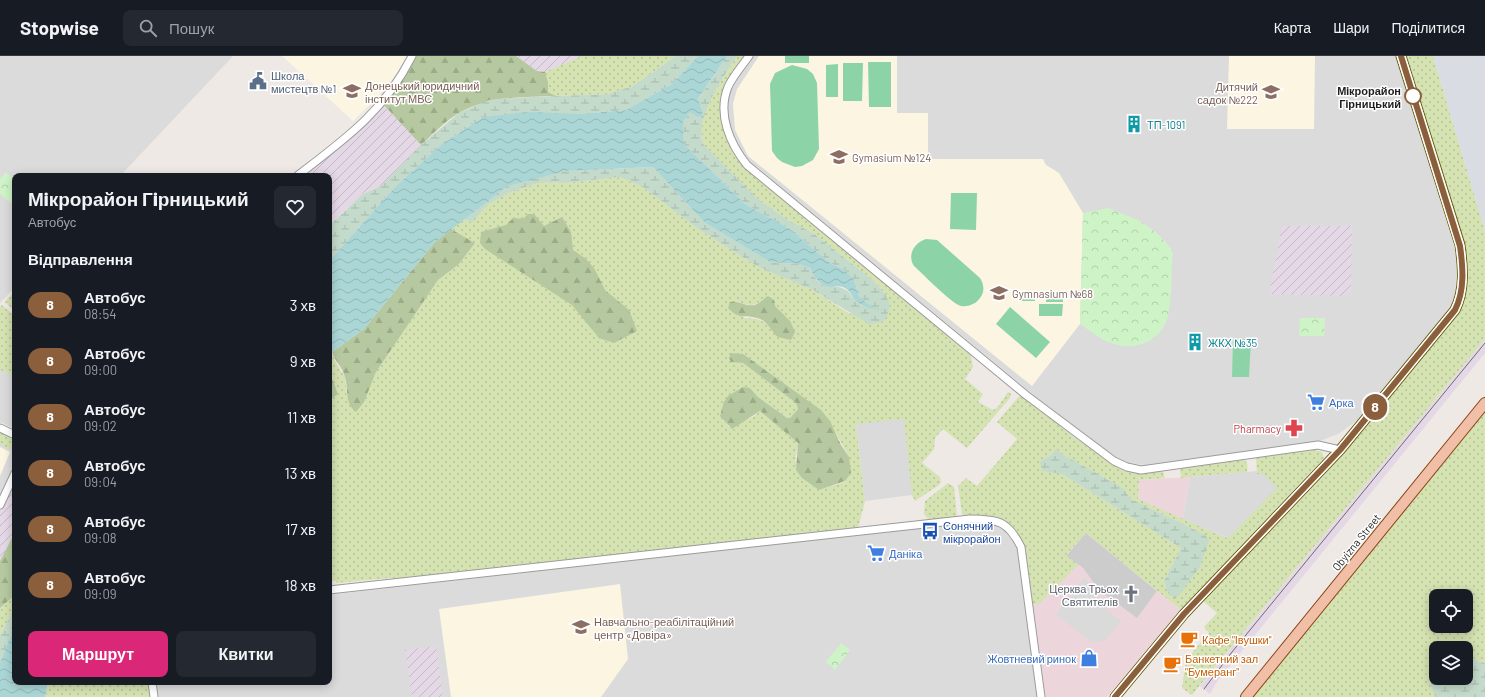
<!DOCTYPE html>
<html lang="uk">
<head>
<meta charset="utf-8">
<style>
	body { margin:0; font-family:Barlow,sans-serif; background:#242831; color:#f1f3f6; height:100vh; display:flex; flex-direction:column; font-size:15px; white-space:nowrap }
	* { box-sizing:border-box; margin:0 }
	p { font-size:13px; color:#9ea1a6 }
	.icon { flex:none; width:22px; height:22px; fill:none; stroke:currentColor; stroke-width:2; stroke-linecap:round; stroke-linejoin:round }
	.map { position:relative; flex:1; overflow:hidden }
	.panel { position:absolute; left:12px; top:117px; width:320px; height:512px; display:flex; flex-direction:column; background:#171b24; border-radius:8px; box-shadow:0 2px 10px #0003 }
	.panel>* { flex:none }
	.badge { padding:0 8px; border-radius:13px; font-size:14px; line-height:26px }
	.buttons { position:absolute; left:1429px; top:533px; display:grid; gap:8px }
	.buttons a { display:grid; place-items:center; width:44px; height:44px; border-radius:8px; background:#171b24; box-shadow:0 2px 10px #0003; font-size:20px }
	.map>.badge { position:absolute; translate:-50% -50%; box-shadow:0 0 0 2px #fff }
	h2 { padding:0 16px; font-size:15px; line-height:36px }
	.round { display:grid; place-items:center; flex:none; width:42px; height:42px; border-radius:8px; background:#242831 }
	.headline { display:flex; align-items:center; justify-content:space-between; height:68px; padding:0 16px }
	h1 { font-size:19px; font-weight:800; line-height:30px }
	.button { display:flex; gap:8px; margin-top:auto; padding:8px 16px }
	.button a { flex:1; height:46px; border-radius:8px; background:#db2777; color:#fff; font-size:16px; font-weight:800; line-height:46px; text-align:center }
	.button a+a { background:#242831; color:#f1f3f6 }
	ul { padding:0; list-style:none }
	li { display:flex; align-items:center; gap:12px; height:56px; padding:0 16px }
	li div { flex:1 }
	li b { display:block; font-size:15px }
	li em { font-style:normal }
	li .badge { min-width:44px; font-weight:700; text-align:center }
	header { display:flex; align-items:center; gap:24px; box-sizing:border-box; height:56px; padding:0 20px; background:#171b24; border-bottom:1px solid #363941 }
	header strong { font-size:19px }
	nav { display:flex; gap:22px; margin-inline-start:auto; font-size:14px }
	.search { width:280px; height:36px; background:#242831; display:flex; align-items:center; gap:10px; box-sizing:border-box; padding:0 14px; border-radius:8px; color:#9ea1a6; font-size:15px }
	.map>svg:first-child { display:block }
	.residential { fill:#dcdbdb }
	.commercial { fill:#edd6db }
	.industrial { fill:url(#industrial-furrows) }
	.education { fill:#fbf5e1 }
	.religious { fill:#ccc }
	.railway { fill:#e5d8e6 }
	.grass { fill:url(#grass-dots); fill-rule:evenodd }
	.forest { fill:url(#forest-firs) }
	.wetland { fill:url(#wetland-marsh) }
	.park { fill:url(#park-crowns) }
	.pitch { fill:#8cd4a7 }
	.parking { fill:#dadada }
	.plaza { fill:#dadce3 }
	.water { fill:url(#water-waves) }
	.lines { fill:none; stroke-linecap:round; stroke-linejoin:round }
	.street-casing { stroke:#9b9b9b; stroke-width:9 }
	.secondary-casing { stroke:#695d11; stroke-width:11 }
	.primary-casing { stroke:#874311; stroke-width:12 }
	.street { stroke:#fff; stroke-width:7 }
	.secondary { stroke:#f2e8bf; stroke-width:9 }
	.primary { stroke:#f1bfa7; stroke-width:10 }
	.tram { stroke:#6c6c6c; stroke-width:1 }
	.line-casing { stroke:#fff; stroke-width:9 }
	.line { stroke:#8b5e3c; stroke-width:6 }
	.stop-dot { fill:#fff; stroke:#8b5e3c; stroke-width:2 }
	.labels { text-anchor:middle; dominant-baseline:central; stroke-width:3; stroke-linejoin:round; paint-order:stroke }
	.service-label { font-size:11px; fill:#4e5e75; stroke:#fff; text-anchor:start }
	.education-label { font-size:11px; fill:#785e54; stroke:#fff; text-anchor:start }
	.stop-label { font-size:11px; font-weight:bold; fill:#1e1e1e; stroke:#fff; text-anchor:end }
	.culture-label { font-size:11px; fill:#0d838f; stroke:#fff; text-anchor:start }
	.shop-label { font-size:11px; fill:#366cbe; stroke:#fff; text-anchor:start }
	.health-label { font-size:11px; fill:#be3a42; stroke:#fff; text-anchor:end }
	.transit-label { font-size:11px; fill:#164399; stroke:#fff; text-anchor:start }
	.street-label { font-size:11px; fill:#1e1e1e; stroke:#fff }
	.worship-label { font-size:11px; fill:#5b616d; stroke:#fff; text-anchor:end }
	.food-label { font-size:11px; fill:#c56008; stroke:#fff; text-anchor:start }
</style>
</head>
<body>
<header>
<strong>Stopwise</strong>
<div class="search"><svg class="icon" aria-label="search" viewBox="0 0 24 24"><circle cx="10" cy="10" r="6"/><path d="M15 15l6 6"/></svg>Пошук</div>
<nav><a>Карта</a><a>Шари</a><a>Поділитися</a></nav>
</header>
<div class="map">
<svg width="1485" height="641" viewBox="0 0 1485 641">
	<defs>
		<pattern id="industrial-furrows" width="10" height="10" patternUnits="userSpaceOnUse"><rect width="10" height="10" fill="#e5d8e6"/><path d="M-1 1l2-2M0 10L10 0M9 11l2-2" fill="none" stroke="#c4b9c5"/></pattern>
		<pattern id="grass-dots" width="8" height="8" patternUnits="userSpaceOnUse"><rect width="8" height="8" fill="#d5e2b1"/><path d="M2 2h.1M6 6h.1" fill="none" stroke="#b6c198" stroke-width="1.8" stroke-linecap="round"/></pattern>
		<pattern id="forest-firs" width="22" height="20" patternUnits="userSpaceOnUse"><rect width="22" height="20" fill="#b5c89f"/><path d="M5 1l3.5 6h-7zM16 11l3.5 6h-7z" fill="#9bab88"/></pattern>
		<pattern id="wetland-marsh" width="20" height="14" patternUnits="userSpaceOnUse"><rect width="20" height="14" fill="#c4daca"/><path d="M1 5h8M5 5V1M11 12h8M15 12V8" fill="none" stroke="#a8bbad"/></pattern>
		<pattern id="park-crowns" width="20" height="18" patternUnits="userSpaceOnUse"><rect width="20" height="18" fill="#cef3c7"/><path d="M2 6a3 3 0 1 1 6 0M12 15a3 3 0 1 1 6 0" fill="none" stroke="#b0d0aa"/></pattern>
		<pattern id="water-waves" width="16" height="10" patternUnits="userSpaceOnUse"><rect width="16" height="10" fill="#abd6d6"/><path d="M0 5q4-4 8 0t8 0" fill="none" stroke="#93b7b7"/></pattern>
	</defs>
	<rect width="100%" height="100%" fill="#eee9e5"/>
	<g class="residential">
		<path d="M0,0H233L120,120H15V231L0,247Z"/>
		<path d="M753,0H1396L1454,190L1457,205L1455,243L1451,251L1412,300L1358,364L1338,378L1320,385L1145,409L1128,407L1115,402L1075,373L746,102L731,75L727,48L731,33Z"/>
		<path d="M0,377L15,383V408L0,441Z"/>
		<path d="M969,466H988L1001,471L1011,479L1018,492L1037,641H157L155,626H329V539Z"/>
	</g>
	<g class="commercial">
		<path d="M1190,421L1183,463L1138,443L1139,424Z"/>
		<path d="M1078,509L1083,512L1099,534L1137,562L1157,535L1181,554L1107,641H1043L1031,548H1039Z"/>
	</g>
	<g class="industrial">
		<path d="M516,0H582L545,16L537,15Z"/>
		<path d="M382,47L421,89L381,130L362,138L329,170V120H297Z"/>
		<path d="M1282,170H1352L1351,237L1343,240L1269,238Z"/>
		<path d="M15,417V476L0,505V449Z"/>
		<path d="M436,590L443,641H412L405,594Z"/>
	</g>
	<g class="education">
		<path d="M282,0H407L389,29L353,65Z"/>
		<path d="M759,0H897V57H928V103H1043L1046,109L1059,117L1083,157L1080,268L1032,330L748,100L735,74L733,48L737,33Z"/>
		<path d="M1229,0H1315L1314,73H1227Z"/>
		<path d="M0,391L10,396L0,420Z"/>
		<path d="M620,528L628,603L601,641H451L439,553Z"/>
	</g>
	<path class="religious" d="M1086,477L1157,535L1137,562L1099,534L1083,512L1066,500Z"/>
	<path class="railway" d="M1485,283V297L1216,627L1210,638L1200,630Z"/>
	<g class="grass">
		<path d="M582,0H676L633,30L608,38L556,40L548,36V26L545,16Z"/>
		<path d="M737,0H745L729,23L722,59L725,78L735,100L745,111L971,299L973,311L965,323L983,338L978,346L993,354L997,352L1008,336L1011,338L1010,342L967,392L943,373L935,382L934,393L922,407L940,421L941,426L939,429L915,445L912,439L856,368L865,445L858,472L408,523L389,522L336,527V525H329V344L338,337L329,314V298L332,296L335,305L345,321L347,341L370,331L376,316L391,292L438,224L459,208L475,187L451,173L464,163L469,166L474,165L487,149L507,138L525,131L543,126L565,127L620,121L643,131L697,172L760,212L813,234L850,258L886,239L874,225L813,177L786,163L757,142L704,89C692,66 724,20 737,0ZM763,243L775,250L781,257L773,276C766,264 757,262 744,262L736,245C747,249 754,252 763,243ZM743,298L836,377L849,401L845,426L819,434L795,405L798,387L760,355L753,361L729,371L724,364L750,332L758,341L787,362H790L798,353L796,347L743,307H738Z"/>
		<path d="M1406,0H1433L1485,175V283L1192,639L1182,632L1186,604L1209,577L1204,571L1217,557L1203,545L1334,408L1458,257C1469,236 1469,212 1464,189Z"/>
		<path d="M15,235V255L5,246Z"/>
		<path d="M2,249L15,260V321L0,314V251Z"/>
		<path d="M1021,338L1071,379L1112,408L1163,416L1165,422L1139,424L1138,443L1227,482L1257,418L1256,401L1312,393L1322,396L1324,402L1181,554L1086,477L1066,499L1078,509L1039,548H1031C1026,498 1030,454 964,460L962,457L958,430L966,422L977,430L1017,383L997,366ZM1056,393L1064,399L1123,432L1131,443L1204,478L1176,542L1168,537L1164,525L1181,492L1062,418L1043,414L1039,406L1051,399Z"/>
		<path d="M1485,347V607L1477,605L1466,597V592H1460L1457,589L1451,592H1436V614L1429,624L1435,641H1246ZM1436,540H1466V570H1436Z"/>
		<path d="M0,377L15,383V395L0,388Z"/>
		<path d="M1242,403C1248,404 1248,411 1247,416L1190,421L1181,422L1180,414L1184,411Z"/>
		<path d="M948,427L954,431L957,461L929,464L924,458L925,445Z"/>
		<path d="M15,539V551L0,580V552Z"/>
		<path d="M48,626H149L150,641H45Z"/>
	</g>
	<g class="forest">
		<path d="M412,0H516L537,15L545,16L548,26V36L556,40C522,41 489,40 459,57C445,65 433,78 421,89L382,47Z"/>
		<path d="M528,158H534L544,170L562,161L571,176L573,194L586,203L594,212L605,234L629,254L637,275L614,287L599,282L572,249L485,193L480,187L481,176L506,169L513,162L523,163Z"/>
		<path d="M451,173L475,187L459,208L438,224L376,316L364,346L356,356C344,346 349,335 345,321C343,312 335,305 332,296L364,273L434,187Z"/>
		<path d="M768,240L774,244L775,250L790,265L795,276L791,284L778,281C771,275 768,266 760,263C745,257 742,266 728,252L730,246C739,244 746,251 755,249C760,247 763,243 768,240Z"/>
		<path d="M731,297L743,298L821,354L830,365L841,389L849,401L851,417L845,425L819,434L802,422L796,414L798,387L760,355L732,373L720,360L724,346L728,340L743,331L750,332L758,341L787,362H790L798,353L796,347L747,310L743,307L731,306L729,302Z"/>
		<path d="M329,314L338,338L329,344Z"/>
		<path d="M15,476V539L0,552V505Z"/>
	</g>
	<g class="wetland">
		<path d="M676,0H698L672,28L626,54L578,58L483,61L441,89L395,131L329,205V170L363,138L381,130L421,89L459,57L489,44L506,42L608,38L633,30Z"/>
		<path d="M727,0H737C724,20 692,66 704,89L757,142L786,163L813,177L874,225L886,239L890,250L887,260L882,266L869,268L813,234L760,212L697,172L643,131L620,121L565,127L543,126L525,131L507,138L487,149L474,165L469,166L464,163L507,129L566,115L653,111L704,166L770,206L799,208L810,212C823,240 827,224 846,234C850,236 850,238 852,241C859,250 869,253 880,254L872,251L859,240L854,224L845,214L830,207L790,173L745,148L684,88L683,66Z"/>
		<path d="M1056,393L1064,399L1123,432L1131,443L1204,478L1209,484L1200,511L1176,543L1168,537L1164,525L1181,492L1062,418L1043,415L1039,406L1051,399Z"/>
		<path d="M15,551V568L0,607V580Z"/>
		<path d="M1466,597L1477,605L1485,607V641H1435L1429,624L1436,614V622H1466Z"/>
	</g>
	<g class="park">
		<path d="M6,116L15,124V143L11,147L0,138V123Z"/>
		<path d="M1109,152C1141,166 1150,166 1173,195C1171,216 1172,241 1168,260C1162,283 1140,294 1118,289C1104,287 1091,275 1080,268L1083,157Z"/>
		<path d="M1300,262H1325L1324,280H1299Z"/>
		<path d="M841,587L850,594L835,614L826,606Z"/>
	</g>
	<g class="pitch">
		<rect x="785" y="0" width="24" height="7"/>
		<path d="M868,6H891V51H869Z"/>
		<path d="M843,7H863L862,45H843Z"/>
		<path d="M838,8V41H826V9Z"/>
		<path d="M792,9L807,13L813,18L817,27L819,93L813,104L802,110L795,111L782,106L777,102L772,95L770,28L775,17Z"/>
		<path d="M951,137H977L976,174L950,173Z"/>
		<path d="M926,183L937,184L980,222C984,228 985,236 980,242C976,248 968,251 961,250C952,248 923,218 914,210C907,199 914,187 926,183Z"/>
		<rect x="1046" y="237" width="17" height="9"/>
		<rect x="1019" y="238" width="16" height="7"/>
		<path d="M1039,248H1063L1062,260H1039Z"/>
		<path d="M1010,251L1050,286L1036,302L996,268Z"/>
		<path d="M1233,283H1251L1249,321H1232Z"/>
	</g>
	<g class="parking">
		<path d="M0,314L15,321V373L0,366Z"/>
		<path d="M904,363L912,439L865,445L856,368Z"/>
		<path d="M1257,415V418L1263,417L1277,432L1228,482L1183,463L1190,421Z"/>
		<path d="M1085,521L1107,554L1121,565L1105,585L1092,586L1056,559Z"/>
	</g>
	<path class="plaza" d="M1433,0H1485V175Z"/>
	<g class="water">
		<path d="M698,0H727L698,43L703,59L698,61L690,56L683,66L684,88L745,148L790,173L830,207L845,214L854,224L859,240L872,251L882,254C871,253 862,251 854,243C852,241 851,237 849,235C835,222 825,244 810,212L799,208L770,206L704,166L653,111L566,115L507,130L434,187L364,273L332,296L329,294V205L395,131L441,89L483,61L528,56L578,58L626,54L672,28Z"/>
		<path d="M15,568V626H48L45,641H0V607Z"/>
	</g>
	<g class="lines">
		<g class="street-casing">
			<g id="street">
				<path d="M749,0C742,10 733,20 728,31C717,58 730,88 747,109L1026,339L1114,405L1127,411L1141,414L1318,389L1340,394"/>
				<path d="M297,120C345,83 384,56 412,0"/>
				<path d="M0,372L15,379"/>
				<path d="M0,449L15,417"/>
				<path d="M329,534L970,463C998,463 1008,465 1021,491L1041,641"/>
				<path d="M152,626L154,641"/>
			</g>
		</g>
		<g class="secondary-casing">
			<path id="secondary" d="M1115,641L1184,558L1340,394L1455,254C1465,234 1463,211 1460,189L1401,0"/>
		</g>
		<g class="primary-casing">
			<path id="primary" d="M1246,641L1485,347"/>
		</g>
		<use href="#street" class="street"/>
		<use href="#secondary" class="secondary"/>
		<use href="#primary" class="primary"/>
		<path class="tram" d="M1204,633L1232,596L1485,287"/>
	</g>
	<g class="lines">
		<g class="line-casing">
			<path id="line" d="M1115,641L1184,558L1340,394L1455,254C1465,234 1463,211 1460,190L1401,0"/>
		</g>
		<use href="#line" class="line"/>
	</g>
	<defs>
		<g id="civic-bare" transform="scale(1.38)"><path d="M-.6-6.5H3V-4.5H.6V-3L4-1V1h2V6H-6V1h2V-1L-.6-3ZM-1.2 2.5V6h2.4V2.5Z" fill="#5c6f8a" stroke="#fff" stroke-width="2.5" paint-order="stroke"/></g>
		<g id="university-bare" transform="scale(1.38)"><path d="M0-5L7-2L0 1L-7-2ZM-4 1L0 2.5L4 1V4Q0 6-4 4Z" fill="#8d6e63" stroke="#fff" stroke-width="2.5" paint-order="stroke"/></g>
		<g id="school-bare" transform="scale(1.38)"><path d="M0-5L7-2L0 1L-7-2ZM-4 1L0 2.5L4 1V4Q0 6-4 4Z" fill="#8d6e63" stroke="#fff" stroke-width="2.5" paint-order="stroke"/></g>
		<g id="building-bare" transform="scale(1.38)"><path d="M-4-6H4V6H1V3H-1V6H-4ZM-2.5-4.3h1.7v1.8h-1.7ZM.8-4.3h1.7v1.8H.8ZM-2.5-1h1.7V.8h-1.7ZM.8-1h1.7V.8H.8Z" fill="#0f9aa8" stroke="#fff" stroke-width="2.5" paint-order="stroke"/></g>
		<g id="supermarket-bare" transform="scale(1.38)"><path d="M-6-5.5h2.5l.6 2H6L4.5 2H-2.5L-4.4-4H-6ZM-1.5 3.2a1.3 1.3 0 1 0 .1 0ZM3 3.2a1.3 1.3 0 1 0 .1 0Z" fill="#3f7fe0" stroke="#fff" stroke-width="2.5" paint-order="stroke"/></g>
		<g id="pharmacy-bare" transform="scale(1.38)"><path d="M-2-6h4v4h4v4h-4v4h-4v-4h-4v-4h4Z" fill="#e0444e" stroke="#fff" stroke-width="2.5" paint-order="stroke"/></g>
		<g id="bus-bare" transform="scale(1.38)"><path d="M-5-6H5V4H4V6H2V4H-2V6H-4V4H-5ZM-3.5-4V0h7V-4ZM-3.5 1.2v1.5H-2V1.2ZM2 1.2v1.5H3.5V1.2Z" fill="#1a4fb4" stroke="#fff" stroke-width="2.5" paint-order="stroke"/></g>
		<g id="church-bare" transform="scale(1.38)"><path d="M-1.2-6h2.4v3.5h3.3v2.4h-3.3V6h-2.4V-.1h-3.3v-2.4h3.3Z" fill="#6b7280" stroke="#fff" stroke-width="2.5" paint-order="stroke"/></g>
		<g id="cafe-bare" transform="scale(1.38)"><path d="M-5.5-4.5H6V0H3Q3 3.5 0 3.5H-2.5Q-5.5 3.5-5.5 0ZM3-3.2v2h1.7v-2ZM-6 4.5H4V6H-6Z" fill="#e8710a" stroke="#fff" stroke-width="2.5" paint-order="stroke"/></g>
		<g id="shop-bare" transform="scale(1.38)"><path d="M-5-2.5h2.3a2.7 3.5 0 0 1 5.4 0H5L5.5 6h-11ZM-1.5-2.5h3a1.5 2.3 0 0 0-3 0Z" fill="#3f7fe0" stroke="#fff" stroke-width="2.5" paint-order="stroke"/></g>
	</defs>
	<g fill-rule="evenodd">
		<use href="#civic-bare" x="258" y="25"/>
		<use href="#university-bare" x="352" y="35"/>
		<use href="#school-bare" x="1271" y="36"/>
		<use href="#building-bare" x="1134" y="68"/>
		<use href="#school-bare" x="839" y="101"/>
		<use href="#school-bare" x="999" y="237"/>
		<use href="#building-bare" x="1195" y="286"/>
		<use href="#supermarket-bare" x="1316" y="346"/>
		<use href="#pharmacy-bare" x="1294" y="372"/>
		<use href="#bus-bare" x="930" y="475"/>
		<use href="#supermarket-bare" x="876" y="497"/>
		<use href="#church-bare" x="1131" y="538"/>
		<use href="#school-bare" x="581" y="571"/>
		<use href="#cafe-bare" x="1189" y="583"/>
		<use href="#shop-bare" x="1089" y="602"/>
		<use href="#cafe-bare" x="1172" y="608"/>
	</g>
	<circle class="stop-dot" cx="1413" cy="40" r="8"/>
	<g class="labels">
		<g class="service-label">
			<text x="271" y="19">Школа<tspan x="271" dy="13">мистецтв №1</tspan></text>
		</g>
		<g class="education-label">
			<text x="365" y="29">Донецький юридичний<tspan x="365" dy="13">інститут МВС</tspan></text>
			<text x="1258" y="30" text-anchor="end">Дитячий<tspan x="1258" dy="13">садок №222</tspan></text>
			<text x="852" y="101">Gymasium №124</text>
			<text x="1012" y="237">Gymnasium №68</text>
			<text x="594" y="565">Навчально-реабілітаційний<tspan x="594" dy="13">центр «Довіра»</tspan></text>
		</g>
		<g class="stop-label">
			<text x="1401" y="34">Мiкрорайон<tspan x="1401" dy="13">Гiрницький</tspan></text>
		</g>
		<g class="culture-label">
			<text x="1147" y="68">ТП-1091</text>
			<text x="1208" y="286">ЖКХ №35</text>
		</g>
		<g class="shop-label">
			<text x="1329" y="346">Арка</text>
			<text x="889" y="497">Даніка</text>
			<text x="1076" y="602" text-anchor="end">Жовтневий ринок</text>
		</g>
		<g class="health-label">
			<text x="1281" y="372">Pharmacy</text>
		</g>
		<g class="transit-label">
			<text x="943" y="469">Сонячний<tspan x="943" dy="13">мікрорайон</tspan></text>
		</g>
		<g class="street-label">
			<text transform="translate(1356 486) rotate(-51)">Obyizna Street</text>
		</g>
		<g class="worship-label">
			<text x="1118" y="532">Церква Трьох<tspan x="1118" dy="13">Святителів</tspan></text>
		</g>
		<g class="food-label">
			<text x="1202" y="583">Кафе "Івушки"</text>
			<text x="1185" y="602">Банкетний зал<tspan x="1185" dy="13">"Бумеранг"</tspan></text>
		</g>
	</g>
</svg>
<div class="buttons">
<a><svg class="icon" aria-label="locate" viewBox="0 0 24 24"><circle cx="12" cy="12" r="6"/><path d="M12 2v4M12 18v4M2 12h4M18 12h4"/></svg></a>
<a><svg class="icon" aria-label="layers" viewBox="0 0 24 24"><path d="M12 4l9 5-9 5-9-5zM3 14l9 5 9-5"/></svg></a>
</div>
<b class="badge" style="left:1375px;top:351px;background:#8b5e3c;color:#fff">8</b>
<section class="panel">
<div class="headline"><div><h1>Мiкрорайон Гiрницький</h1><p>Автобус</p></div><a class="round"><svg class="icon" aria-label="heart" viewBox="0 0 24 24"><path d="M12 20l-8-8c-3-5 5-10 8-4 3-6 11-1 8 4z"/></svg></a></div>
<h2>Відправлення</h2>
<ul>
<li><span class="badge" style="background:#8b5e3c;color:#fff">8</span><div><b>Автобус</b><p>08:54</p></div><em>3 хв</em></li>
<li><span class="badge" style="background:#8b5e3c;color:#fff">8</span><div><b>Автобус</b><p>09:00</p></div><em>9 хв</em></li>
<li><span class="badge" style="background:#8b5e3c;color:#fff">8</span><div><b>Автобус</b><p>09:02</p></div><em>11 хв</em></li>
<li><span class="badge" style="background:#8b5e3c;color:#fff">8</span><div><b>Автобус</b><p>09:04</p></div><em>13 хв</em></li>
<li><span class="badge" style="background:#8b5e3c;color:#fff">8</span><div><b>Автобус</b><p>09:08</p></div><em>17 хв</em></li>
<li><span class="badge" style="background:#8b5e3c;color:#fff">8</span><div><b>Автобус</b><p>09:09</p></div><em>18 хв</em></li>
</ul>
<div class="button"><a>Маршрут</a><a>Квитки</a></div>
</section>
</div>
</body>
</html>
